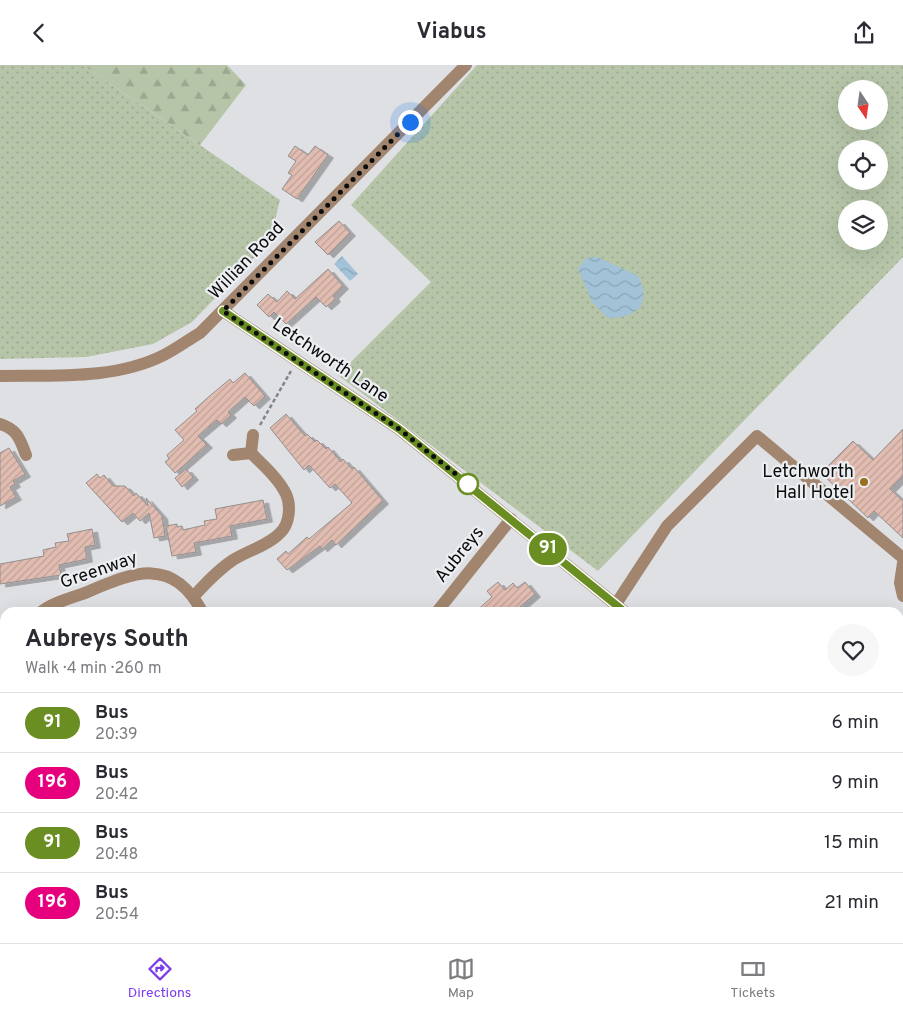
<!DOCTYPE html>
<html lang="en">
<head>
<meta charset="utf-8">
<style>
	body { margin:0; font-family:Overpass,sans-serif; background:#f7f7f7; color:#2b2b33; height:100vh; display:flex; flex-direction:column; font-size:19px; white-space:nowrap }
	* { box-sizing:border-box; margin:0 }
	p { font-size:16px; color:#7c7c81 }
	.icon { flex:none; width:28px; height:28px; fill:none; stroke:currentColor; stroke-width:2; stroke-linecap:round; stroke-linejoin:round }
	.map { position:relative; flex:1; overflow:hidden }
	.sheet { position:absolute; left:0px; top:542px; width:904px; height:336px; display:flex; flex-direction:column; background:#fff; border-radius:15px 15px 0 0; box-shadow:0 5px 20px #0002 }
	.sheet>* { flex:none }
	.badge { padding:0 10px; border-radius:16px; font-size:18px; line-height:32px }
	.needle { width:32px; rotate:167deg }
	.buttons { position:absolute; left:838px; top:15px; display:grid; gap:10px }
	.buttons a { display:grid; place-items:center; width:50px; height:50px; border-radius:50%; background:#fff; box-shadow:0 5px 20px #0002; font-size:25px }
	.you { position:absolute; width:25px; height:25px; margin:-12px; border:4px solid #fff; border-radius:50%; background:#1a73e8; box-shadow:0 0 0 8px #1a73e833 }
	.map>.badge { position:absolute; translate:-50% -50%; box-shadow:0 0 0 2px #fff }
	.round { display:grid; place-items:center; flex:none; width:52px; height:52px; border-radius:26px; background:#f7f7f7 }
	.summary { display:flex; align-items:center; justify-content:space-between; height:85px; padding:0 25px }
	h1 { font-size:24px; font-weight:700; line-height:38px }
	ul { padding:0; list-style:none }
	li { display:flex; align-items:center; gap:15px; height:60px; padding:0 25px; border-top:1px solid #e1e1e2 }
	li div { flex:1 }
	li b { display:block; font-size:19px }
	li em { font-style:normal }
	li .badge { min-width:55px; font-weight:700; text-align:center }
	header { display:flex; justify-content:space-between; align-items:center; height:65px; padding:0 25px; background:#fff; font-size:22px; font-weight:700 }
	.dock { display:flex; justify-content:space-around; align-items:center; height:70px; border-top:1px solid #e1e1e2; background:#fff; font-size:14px; color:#7c7c81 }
	.dock a { display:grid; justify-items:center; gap:2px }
	.dock .on { color:#7c3aed }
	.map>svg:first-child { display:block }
	.green { fill:url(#green-dots); fill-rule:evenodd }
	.forest { fill:url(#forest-firs) }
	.cemetery { fill:url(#cemetery-stones) }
	.water { fill:url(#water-waves) }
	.building { fill:url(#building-hatch); stroke:#948f8e; filter:url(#shadow) }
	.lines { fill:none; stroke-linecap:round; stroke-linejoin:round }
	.path { stroke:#838487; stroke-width:2.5; stroke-dasharray:4 2.5; stroke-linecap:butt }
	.minor { stroke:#a1856e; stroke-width:12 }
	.line-casing { stroke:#fff; stroke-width:11 }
	.line { stroke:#6b8e23; stroke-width:8 }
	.walk { stroke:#0b0c0d; stroke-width:5; stroke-dasharray:0 9 }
	.poi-dot { fill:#996e1c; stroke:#eceef2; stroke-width:2 }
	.stop-dot { fill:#fff; stroke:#6b8e23; stroke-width:2.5 }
	.labels { text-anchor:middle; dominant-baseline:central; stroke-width:4.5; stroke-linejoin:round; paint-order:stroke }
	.street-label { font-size:18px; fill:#0b0c0d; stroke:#eceef2 }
	.poi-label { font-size:18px; fill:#0b0c0d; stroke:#eceef2; text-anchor:end }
</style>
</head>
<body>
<header><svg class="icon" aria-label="back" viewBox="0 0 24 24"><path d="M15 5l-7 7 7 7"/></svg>Viabus<svg class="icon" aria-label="share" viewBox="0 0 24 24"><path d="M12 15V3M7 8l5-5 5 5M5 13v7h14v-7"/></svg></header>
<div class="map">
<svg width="903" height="878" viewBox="0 0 903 878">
	<defs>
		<pattern id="green-dots" width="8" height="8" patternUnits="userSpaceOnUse" patternTransform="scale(1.25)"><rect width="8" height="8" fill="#b6c5a8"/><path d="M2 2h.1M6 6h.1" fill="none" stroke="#9ba88f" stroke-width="1.8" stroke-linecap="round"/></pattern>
		<pattern id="forest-firs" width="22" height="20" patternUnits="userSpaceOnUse" patternTransform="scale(1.25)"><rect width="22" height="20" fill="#b6c5a8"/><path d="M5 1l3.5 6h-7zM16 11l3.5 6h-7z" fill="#9ba88f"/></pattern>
		<pattern id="cemetery-stones" width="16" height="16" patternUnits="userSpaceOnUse" patternTransform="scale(1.25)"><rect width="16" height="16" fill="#b6c5a8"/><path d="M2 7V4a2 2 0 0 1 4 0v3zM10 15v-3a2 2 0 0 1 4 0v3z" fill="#9ba88f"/></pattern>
		<pattern id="water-waves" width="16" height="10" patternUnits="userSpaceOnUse" patternTransform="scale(1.25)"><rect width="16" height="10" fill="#a2c3d7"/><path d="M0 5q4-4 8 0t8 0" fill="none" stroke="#8aa6b7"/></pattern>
		<pattern id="building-hatch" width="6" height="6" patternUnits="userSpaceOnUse" patternTransform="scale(1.25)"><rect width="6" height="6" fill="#e1bcb1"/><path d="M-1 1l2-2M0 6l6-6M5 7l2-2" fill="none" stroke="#c0a097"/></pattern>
		<filter id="shadow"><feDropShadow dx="5.5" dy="3" stdDeviation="0" flood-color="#0004"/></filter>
	</defs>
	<rect width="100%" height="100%" fill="#dfe0e4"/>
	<g class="green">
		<path d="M0,0H83L280,135L270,176L192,257L153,279L86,292L0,294Z"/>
		<path d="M477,0H903V192L598,506L338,310L431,217L351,140ZM846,24H879V56H846ZM846,84H879V116H846ZM846,144H879V176H846Z"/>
		<path d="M411,874H454L453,878H411Z"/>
	</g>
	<path class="forest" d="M83,0H227L246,20L200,80Z"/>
	<path class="cemetery" d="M903,608V752L899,751V612Z"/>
	<g class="water">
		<path d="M342,191L358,209L350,216L334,199Z"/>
		<path d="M597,192L638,211C653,240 636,253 608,253L592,237L578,204L586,193Z"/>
	</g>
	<g class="building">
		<path d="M295,81L308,90L315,81L328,90L297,134L282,124L292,110L288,108L296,96L288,91Z"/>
		<path d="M339,156L350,168L328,190L315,177Z"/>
		<path d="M328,204L343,221L333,231L335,234L326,242L316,232L286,259L274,247L269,252L257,240L268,229L277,237L287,226L295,234Z"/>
		<path d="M245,308L265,331L254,341L245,332L228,347L231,350L221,359L217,355L198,371L207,380L175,408L165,397L169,394L167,390L184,375L175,365L197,346L195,344L212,329L230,314L233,318Z"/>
		<path d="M286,349L305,371L307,369L315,377L317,375L326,384L328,382L341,397L343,394L352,404L354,402L383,436L336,480L332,475L322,484L320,481L287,505L277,494L286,486L288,489L307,472L309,474L352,438L335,419L330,423L309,400L304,405L270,363Z"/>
		<path d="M903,364V411L890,424L903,436V473L874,446L868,453L821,408L853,376L873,395Z"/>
		<path d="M9,383L25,409L13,416L15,419L10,422L16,432L0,441V388Z"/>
		<path d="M186,404L193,412L182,422L175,413Z"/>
		<path d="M97,409L100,413L104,410L113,421H125L134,431L136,428L148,441L146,433L162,451L165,471L154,473L149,448L140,456L133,448L122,457L86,418Z"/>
		<path d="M263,435L267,454L230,461L232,471L194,478L196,487L172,491L166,461L177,459V462L182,461L183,465L205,460L204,456L217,454L215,444Z"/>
		<path d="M92,464L95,480L85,482L87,494L59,500L61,510L0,519V499L44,491L43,485L56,482L55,478L69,476L67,469Z"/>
		<path d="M498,517L505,525L513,518L517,523L525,517L535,529L513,548H506L502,543L496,548H474L492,532L487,526Z"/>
	</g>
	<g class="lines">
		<g class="path">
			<path d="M260,360L291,306"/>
			<path d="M0,696L5,699"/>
			<path d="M287,874L293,878"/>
			<path d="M364,878L374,874"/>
		</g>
		<g class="minor">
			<path d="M223,246L399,364L626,548"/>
			<path d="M0,311C53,310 115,315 164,290C176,284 188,275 200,268L466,0"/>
			<path d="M0,359C17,364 20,374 26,390"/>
			<path d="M251,388L253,370"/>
			<path d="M903,498L900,518L903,531"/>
			<path d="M194,531C206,518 218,505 233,495C247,486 269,480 280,468C290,459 291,440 286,429C278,413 263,400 251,388L233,390"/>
			<path d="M616,539L667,461L757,371L903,493"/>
			<path d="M40,548C51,538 71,533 85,528C134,507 172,490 203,548"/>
			<path d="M436,548L511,454"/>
			<path d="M899,603L903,600"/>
			<path d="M899,768H903"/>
			<path d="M89,874L90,878"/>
			<path d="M238,874L239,878"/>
			<path d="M406,874L408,878"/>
			<path d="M458,874V878"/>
			<path d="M664,878L669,874"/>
		</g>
	</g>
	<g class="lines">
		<g class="line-casing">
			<path id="line" d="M223,246L399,364L626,548"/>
		</g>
		<use href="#line" class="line"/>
		<path class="walk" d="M410,57L223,246L399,364L472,422L468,419"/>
	</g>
	<circle class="poi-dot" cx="864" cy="417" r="5"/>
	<circle class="stop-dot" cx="468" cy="419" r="10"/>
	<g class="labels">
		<g class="street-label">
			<text transform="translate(247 196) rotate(-46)">Willian Road</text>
			<text transform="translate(330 296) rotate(34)">Letchworth Lane</text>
			<text transform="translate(460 490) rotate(-51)">Aubreys</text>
			<text transform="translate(99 506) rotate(-19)">Greenway</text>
		</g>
		<g class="poi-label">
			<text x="854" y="407">Letchworth<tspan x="854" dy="21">Hall Hotel</tspan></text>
		</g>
	</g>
</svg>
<div class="buttons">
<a><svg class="needle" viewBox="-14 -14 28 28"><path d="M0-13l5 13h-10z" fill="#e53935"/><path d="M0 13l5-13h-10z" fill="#7c7c81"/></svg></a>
<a><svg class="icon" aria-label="locate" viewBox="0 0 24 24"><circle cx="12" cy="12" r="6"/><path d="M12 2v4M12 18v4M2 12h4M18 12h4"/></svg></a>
<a><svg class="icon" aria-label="layers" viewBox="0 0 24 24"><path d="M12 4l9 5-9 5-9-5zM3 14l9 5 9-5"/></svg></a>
</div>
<div class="you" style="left:410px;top:57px"></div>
<b class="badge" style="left:548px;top:484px;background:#6b8e23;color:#fff">91</b>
<section class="sheet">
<div class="summary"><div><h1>Aubreys South</h1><p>Walk · 4 min · 260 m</p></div><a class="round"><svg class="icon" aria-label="heart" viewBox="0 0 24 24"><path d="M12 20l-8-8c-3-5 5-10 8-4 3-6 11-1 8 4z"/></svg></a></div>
<ul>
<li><span class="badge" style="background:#6b8e23;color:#fff">91</span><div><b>Bus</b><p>20:39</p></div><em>6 min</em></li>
<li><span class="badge" style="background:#e6007e;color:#fff">196</span><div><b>Bus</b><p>20:42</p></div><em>9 min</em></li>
<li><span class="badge" style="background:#6b8e23;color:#fff">91</span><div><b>Bus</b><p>20:48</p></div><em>15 min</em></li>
<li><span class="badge" style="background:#e6007e;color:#fff">196</span><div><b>Bus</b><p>20:54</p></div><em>21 min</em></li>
</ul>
</section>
</div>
<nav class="dock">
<a class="on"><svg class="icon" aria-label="directions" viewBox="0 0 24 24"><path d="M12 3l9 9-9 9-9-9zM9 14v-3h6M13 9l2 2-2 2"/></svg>Directions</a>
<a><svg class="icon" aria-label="map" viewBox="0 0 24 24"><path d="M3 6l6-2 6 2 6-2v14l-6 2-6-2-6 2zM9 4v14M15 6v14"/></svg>Map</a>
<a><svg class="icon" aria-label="tickets" viewBox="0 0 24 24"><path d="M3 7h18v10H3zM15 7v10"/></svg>Tickets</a>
</nav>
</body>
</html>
